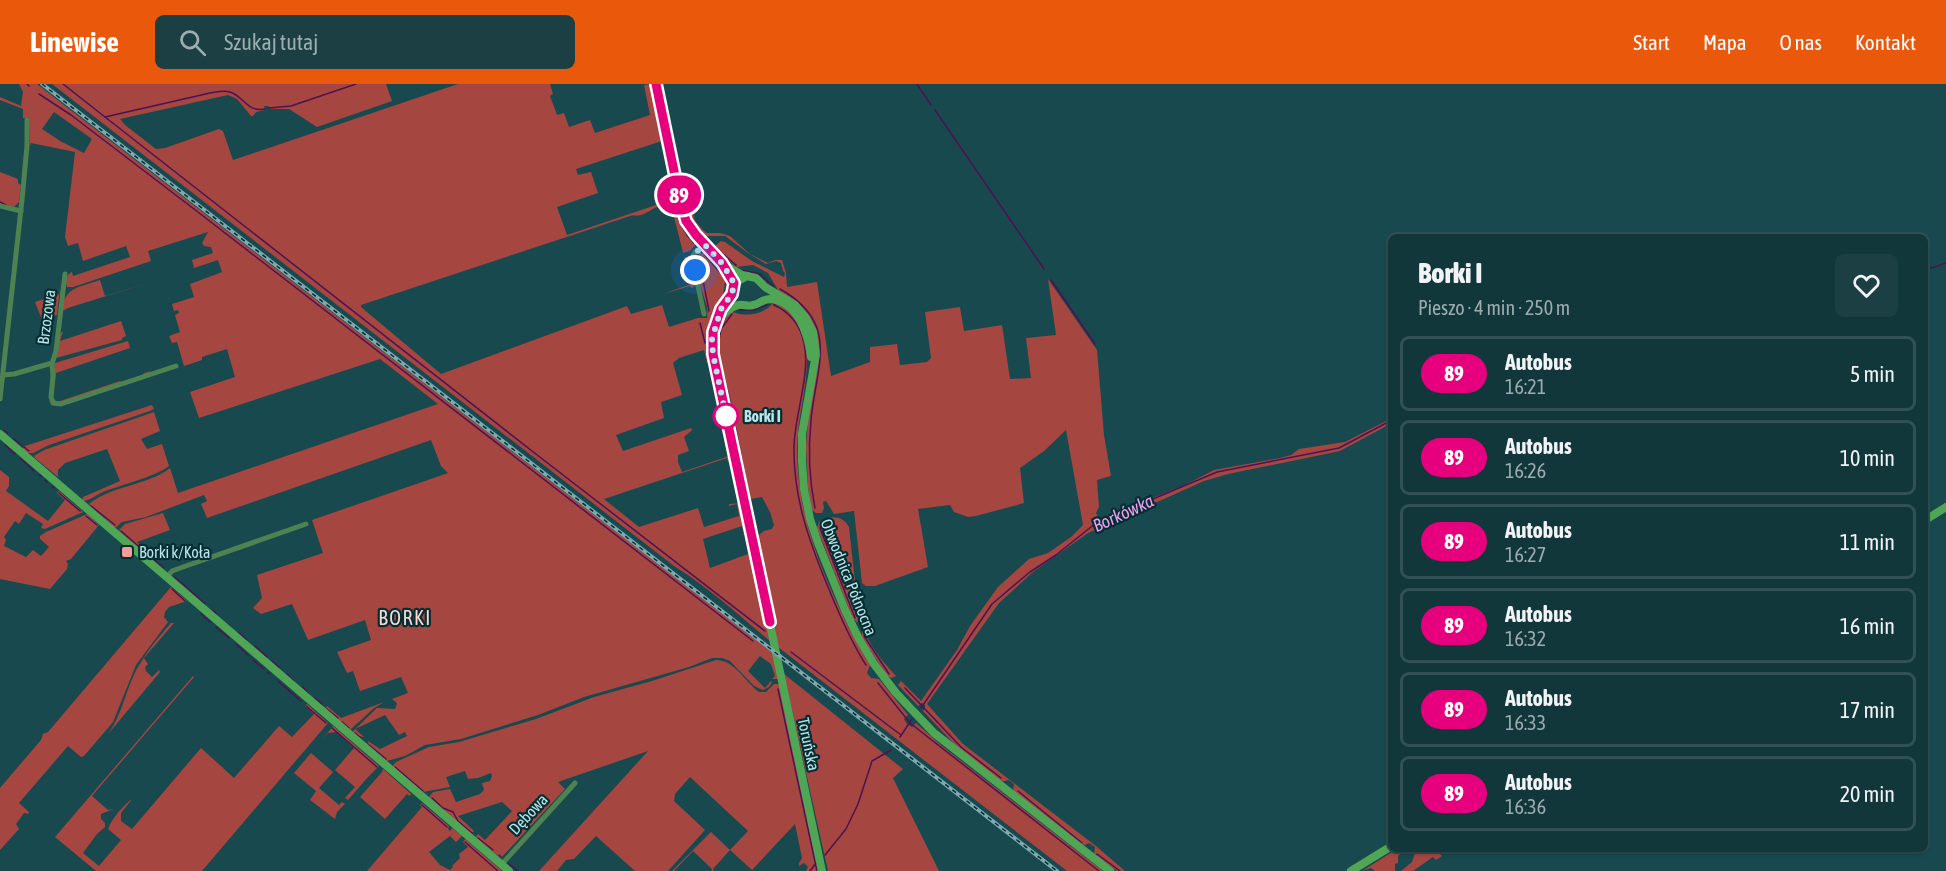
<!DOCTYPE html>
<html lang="pl">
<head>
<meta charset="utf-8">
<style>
	body { margin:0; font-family:"Asap Condensed",sans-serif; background:#1b3f42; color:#f1f3f6; height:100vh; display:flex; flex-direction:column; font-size:22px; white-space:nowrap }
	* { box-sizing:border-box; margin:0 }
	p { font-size:20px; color:#9cacaf }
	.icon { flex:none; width:33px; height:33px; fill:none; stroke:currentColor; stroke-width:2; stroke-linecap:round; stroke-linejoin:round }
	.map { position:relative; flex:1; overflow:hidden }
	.details { position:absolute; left:1388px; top:150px; width:540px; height:618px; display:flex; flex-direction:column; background:#12373b; border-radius:9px; box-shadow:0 2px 4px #0004,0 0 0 2px #315155 }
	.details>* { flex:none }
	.badge { padding:0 12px; border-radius:20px; font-size:21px; line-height:39px }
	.you { position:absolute; width:30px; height:30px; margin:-15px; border:4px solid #fff; border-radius:50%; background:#1a73e8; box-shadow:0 0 0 9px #1a73e833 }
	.map>.badge { position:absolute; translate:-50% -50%; box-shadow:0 0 0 3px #fff }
	.round { display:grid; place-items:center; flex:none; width:63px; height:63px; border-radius:9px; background:#1b3f42 }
	.summary { display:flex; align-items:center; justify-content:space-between; height:102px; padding:0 30px }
	h1 { font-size:28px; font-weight:800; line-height:45px }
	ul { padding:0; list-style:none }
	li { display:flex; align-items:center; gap:18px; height:75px; margin:0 12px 9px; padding:0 18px; border:3px solid #315155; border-radius:9px }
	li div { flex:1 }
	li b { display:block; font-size:22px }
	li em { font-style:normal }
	li .badge { min-width:66px; font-weight:700; text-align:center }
	header { display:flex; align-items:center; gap:36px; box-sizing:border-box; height:84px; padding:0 30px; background:#ea580c; color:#fff }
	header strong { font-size:28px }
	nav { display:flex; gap:33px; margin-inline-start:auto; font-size:21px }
	.search { width:420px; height:54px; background:#1b3f42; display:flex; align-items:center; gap:15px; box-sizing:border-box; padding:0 21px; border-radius:9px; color:#9cacaf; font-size:22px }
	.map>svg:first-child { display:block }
	.green { fill:#a54641; fill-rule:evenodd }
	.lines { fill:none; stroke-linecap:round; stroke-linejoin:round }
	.stream { stroke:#4e1252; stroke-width:1.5 }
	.street { stroke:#4e8351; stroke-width:5 }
	.secondary { stroke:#4fa756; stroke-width:8 }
	.rail-casing { stroke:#7daaaf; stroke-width:4 }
	.rail { stroke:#042e32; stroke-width:1.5; stroke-dasharray:4.5; stroke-linecap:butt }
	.line-casing { stroke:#fff; stroke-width:14 }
	.line { stroke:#e6007e; stroke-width:9 }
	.walk { stroke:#bbe5ea; stroke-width:6; stroke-dasharray:0 10.8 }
	.stop-dot { fill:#fff; stroke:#e6007e; stroke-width:3 }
	.poi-dot { fill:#f59c94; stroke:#042e32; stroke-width:2 }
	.labels { text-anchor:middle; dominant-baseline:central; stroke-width:4.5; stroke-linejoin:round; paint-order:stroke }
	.street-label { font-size:16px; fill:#bbe5ea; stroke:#042e32 }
	.stop-label { font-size:16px; font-weight:bold; fill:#bbe5ea; stroke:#042e32; text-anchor:start }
	.poi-label { font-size:16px; fill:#bbe5ea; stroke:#042e32; text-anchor:start }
	.water-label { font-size:18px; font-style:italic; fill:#f09ff4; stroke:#042e32 }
	.quarter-label { font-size:20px; letter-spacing:1.5px; fill:#fbd8d4; stroke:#042e32 }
</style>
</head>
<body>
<header>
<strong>Linewise</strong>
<div class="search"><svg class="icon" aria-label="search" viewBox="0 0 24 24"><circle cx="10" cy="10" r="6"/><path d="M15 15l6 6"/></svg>Szukaj tutaj</div>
<nav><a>Start</a><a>Mapa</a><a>O nas</a><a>Kontakt</a></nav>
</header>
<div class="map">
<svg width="1946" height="787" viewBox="0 0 1946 787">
	<rect width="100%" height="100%" fill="#18494f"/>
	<g class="green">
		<path d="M19,0H37L773,569L778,595H772L775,592L771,580L760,572L748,587L765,604L771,597L772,598L769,603L763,606L754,602L730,577L722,574H712L689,583L584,613L538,631L461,655L425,661L405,672L387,677L369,662L368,657L380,665L407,652L405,648L399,651L385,631L355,645L364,653L356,652L353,647L377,624L395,625L397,619L392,615L408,609L401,593L360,607L353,587L347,589L337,568L371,556L365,536L308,556L292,520L261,530L253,524L262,514L257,491L323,469L312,436L448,389L441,382L431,356L207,434L201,420L207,417L204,411L146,433L122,438L115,444L89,420C112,401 147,402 170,384L178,409L438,320L380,275L199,334L190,308L235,293L227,265L202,273V276L184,282L177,258L172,259L169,252L180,248L175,231L179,229L178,226L174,227L172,220L194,213L190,200L222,188L218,176L194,184L192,176L213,169L211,163L204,162L202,159L208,148L148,167L151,177L73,203H67C65,198 66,191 72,188L73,192L130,173L126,162L83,177L78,159L68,162L65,153L75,68L31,59L30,62L29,34H23V25L0,16V13L21,22L23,8ZM54,28L92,55L84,69L62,58L42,45Z"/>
		<path d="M52,0H386L392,17L317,43L289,25H271L268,22H264L265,26L256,28L253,32H251L237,15L228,11L120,35L125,41L156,65L165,64L219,45L223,47L233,76L458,0H550L553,10L550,12L557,31L564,29L569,43L590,36L595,49L650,31L644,1L653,0L665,56L576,85L578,91L591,88L598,109L557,123L567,151L665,118V116L675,115L676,118L675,121H677L674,126L675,133L681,136L696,160L690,167L683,169L684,173H688L695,199L694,203L691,204L690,202L663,210L691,200L673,129C663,112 653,128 641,131C637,132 634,131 630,132L361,221V223L441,290L627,222L631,230L662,221L669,243L698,234H707C707,229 708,225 706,220C703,208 691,179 700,169H706L704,171H707L724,190L722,192L723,193L726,192L722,217L711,235L709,237L707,261L709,279H707L704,266L679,274L673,279L682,311L661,318L664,334L616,351L623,367L691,344L692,346L684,353L689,367L678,371V378L682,388L729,372H732V375L728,378L727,374L604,415L639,443L698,424L704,443L739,432L737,420L729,422V420L742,419L747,450L741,451L744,450L742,442L703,455L710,484L748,470L745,455L750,457L771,558C740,532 709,504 674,482Z"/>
		<path d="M0,88L18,95V99L21,101L19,118L14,123L0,120Z"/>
		<path d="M688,112L695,137L706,149H720L730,152L750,170L768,179L775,176H782L786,189L787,203L817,198L831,292L870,278V263L897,260L900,281L927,278L931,274L925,228L960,223L964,247L1002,241L1010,295L1031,294L1026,254L1056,251L1048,195L1097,266L1104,351L1111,392L1097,396L1099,423L1096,429L1098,433L1101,434L1183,402L1214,386L1280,374L1291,371L1299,365L1345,358L1390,335V340L1340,367L1228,390L1204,397L1088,449L1033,488L999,519L927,620L963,660L1096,762L1125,787H1117L1114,785L1097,772L1099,770H1094L1095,763L1089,759L1085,761L1081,760L1013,707L1014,700L1009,696L1000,698L959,665L923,627L925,624V621L922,619L918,622L898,601L901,597L896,592L891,594L887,592L862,553V548L865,544L864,537L857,538L853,535L817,444L819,438C829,431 843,431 849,443L855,498L858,499C861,515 861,541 868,555C881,580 902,597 921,617L957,566L970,542L998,503L1029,475L1048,469L1071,453L1083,441L1066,346L1044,367L1020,384L1024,419L976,432L968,433L954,428L950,421L918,425L928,483L875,502H866L862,499L854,427L834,430L826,417L823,418L824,424L822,429H816L812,426L808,404L806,363L808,334L819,270L817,251L800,221L778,206L768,189L753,181L736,183L737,181L736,180L734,181L718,168V165L717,166L716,161L721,157L725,158L752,177L784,193L785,189L783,187L781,179L776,177L766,180L748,169L725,152H703L705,151H702C692,140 689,128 684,115Z"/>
		<path d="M61,196L57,231L42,236L35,218L59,210Z"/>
		<path d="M100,196L105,212L157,196L68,224L61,228C65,202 78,204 100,196Z"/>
		<path d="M773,219V222L777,220C826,243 801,309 798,349C796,372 798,395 802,417C812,470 842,535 870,581L867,589L871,594L879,595L908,631L904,635L907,640L912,643L916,639L942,662L1103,787H1067L778,563L757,465L759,451L764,447L772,445L774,441L770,428L762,413L751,415L747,412L732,348L734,347L730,321L727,314L725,315C721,287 706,248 732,228C747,233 763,231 773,219Z"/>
		<path d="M121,237L126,252L122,254V256L56,274L59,251L63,247L60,257Z"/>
		<path d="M128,257L130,264L56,289L53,314L57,318L120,297L121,298L143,291L144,289L151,287L145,291L64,318H54L52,312L55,279Z"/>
		<path d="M152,321L154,325L150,327L49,361L33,369H27L22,365L25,362Z"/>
		<path d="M154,328L160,347L141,355L147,365L162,360L169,382C152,394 123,400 103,408C96,411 89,417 82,417L83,413L120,397L107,365L65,379L58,386V393L35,374L34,372L44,366Z"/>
		<path d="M0,386L9,393V402L6,407L48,437L65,416L57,409L59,407L83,428L45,445L41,444L43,440L26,429L19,440L15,437L4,453L6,456L4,462L26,473L33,466L41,472L49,463L40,455V452L46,448L87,430L99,441L71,475L66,477L68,480L67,485L50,505L0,495Z"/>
		<path d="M163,429L170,446L137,458L145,466L146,469L142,468L119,446L125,440Z"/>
		<path d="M171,503L187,517L169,523L165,528L164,533L168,538L136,581L113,638L84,672L81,673L68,662L19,719L29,728L28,730L24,729L16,740L19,745L0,766V704L41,656L43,650L48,648Z"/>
		<path d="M171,539H174L144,574L148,580L145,583L146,587L152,593L159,586L160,588L108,650C121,632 124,613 133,593C142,573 157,555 171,539Z"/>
		<path d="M716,576C735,576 745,598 759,608H766L774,600H780L819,787H806L808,783L804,779L799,782V779L802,774L795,740L752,786L730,766L713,785L714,787H711L712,785L693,767L674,787H672L711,748L730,766L748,747L690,693L675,710L674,717L705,746L668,787H635L596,752L574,775L566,776L557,787H539L648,667L558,698L565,705L501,774L475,754L478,750L485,756L512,727L502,718L458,732L474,747L470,751L429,713L433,708L450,705L456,718L480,710L484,706L482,699L490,697L492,692L491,689L478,694L468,695L465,687L446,693L450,703L423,708L394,684L393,681L396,678L429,663L459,658L536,635L594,613L652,597Z"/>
		<path d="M784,590L903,685L893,694L939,787H828Z"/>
		<path d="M193,592L194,593L92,712L108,726L114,725L101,730V735L105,739V743L97,750L83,769L99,782L121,756L108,745C112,734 123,722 132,715L121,729V737L132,745L201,664L234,694L279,642L292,653L314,630L305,622L307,620L328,639L202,787H96L55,753Z"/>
		<path d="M384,618L374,624L349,647L325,626L327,622L341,634Z"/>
		<path d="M333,642L379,682L368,693L348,716L345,714L355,703L335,686L354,664L336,648L328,649L322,656Z"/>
		<path d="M311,669L333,688L319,704L339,721L342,718L345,720L337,728L335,735L310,716L316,707L294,689Z"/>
		<path d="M383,685L411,710L410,712L407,710L385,735L360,713L382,688Z"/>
		<path d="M422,719L449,742L448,745L450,747L452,744L462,752L456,758L450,752L429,768L440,781L450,786L453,783L452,782L460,774L459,770L468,763L463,758L465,755L502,787H367L422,723L420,721Z"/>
		<path d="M1397,765H1406L1398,772V779L1395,780V787H1375L1371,784L1362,787Z"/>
		<path d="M1407,765H1435L1442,772L1436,776L1433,773L1413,787H1401L1412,778L1415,769Z"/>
	</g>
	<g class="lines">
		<g class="stream">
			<path d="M27,0L29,2"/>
			<path d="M63,0L105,33L210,9C216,8 224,6 230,8C245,13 246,28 265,25"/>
			<path d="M917,0L931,21"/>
			<path d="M39,10L71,31L194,125L753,557"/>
			<path d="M269,24L291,22L356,0"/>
			<path d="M935,26L1044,185"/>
			<path d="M105,33L532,367L765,547"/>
			<path d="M685,114L692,135L704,151"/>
			<path d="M0,118L6,121"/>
			<path d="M675,119L676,120"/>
			<path d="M679,137L687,151L694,159"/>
			<path d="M718,166L736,181"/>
			<path d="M705,171L724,193"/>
			<path d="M700,181L709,227"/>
			<path d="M1924,185L1935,183L1946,179"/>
			<path d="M741,186L760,190L773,202"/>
			<path d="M1051,196L1095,260"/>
			<path d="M780,205C841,239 816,282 811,336C808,366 809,395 815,424"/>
			<path d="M726,211L729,204L728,198"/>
			<path d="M774,221C790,228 801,242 804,259C811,288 795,330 794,362C793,413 809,457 828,503C839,530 850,556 866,581"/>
			<path d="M739,226H754L768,220"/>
			<path d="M732,230L721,245L719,255V271L731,321L749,411"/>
			<path d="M700,239L705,259"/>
			<path d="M4,346L8,349"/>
			<path d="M14,355L22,362"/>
			<path d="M5,361L15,370"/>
			<path d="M24,363L29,367"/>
			<path d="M20,374L34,387"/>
			<path d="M39,391L41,392"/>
			<path d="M45,396L47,398"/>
			<path d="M52,402L54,404"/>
			<path d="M59,409L80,427"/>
			<path d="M91,422L115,441"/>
			<path d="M751,422L755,443"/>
			<path d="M86,432L97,441"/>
			<path d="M820,444L855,534"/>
			<path d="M121,447L144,467"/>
			<path d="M758,456L775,535"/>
			<path d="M153,475L164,484"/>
			<path d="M175,493L205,520"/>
			<path d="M172,505L185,517"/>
			<path d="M212,526L216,529"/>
			<path d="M201,530L210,538"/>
			<path d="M216,543L229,554"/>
			<path d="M239,549L246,555"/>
			<path d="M864,552L889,590"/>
			<path d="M236,560L248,571"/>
			<path d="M255,562L267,573"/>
			<path d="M791,568L901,651"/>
			<path d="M253,576L264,585"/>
			<path d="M272,577L279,583"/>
			<path d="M267,588L270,590"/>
			<path d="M287,590L294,597"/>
			<path d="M278,597L301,617"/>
			<path d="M878,599L910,639"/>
			<path d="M303,603L308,609"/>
			<path d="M905,604L961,663L1001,694"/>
			<path d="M778,605L817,787"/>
			<path d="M315,614L322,620"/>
			<path d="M306,622L326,639"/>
			<path d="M921,624L992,520L1030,488L1056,471L1096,439L1217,388L1339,364L1390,337"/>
			<path d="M327,625L338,634"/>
			<path d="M342,638L349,644"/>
			<path d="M910,639L1099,787"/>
			<path d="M332,644L377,683"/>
			<path d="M355,649L361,654"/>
			<path d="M900,653L912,635"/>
			<path d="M369,661L386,675"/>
			<path d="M395,683L423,707"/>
			<path d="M1018,707L1082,759"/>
			<path d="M432,714L443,724L453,728L458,737L472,749"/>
			<path d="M422,721L447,743"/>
			<path d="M478,754L493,766"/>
			<path d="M465,758L498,787"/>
			<path d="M1097,770L1120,787"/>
			<path d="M499,771L501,773"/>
			<path d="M825,771L846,745L858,720L872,677L891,666"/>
			<path d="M509,780L518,787"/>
			<path d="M810,787L816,779"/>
		</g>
		<g class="street">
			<path d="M0,122L21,127"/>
			<path d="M65,190L56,267L52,280L53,292L51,313L53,319L61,320L176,282"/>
			<path d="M704,230L692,174L695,168L705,161"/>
			<path d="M3,291L14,290L52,279"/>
			<path d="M0,315L22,116L27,62V36"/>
			<path d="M167,493L172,487L183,483L306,440"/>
			<path d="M502,780L575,699"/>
		</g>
		<g class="secondary">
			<path d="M656,0L680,115L689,142L722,179L742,191L756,194L765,203L795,221L805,233L813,248L816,270L802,350V377L804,405L810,435L818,459L845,526L859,555L874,580L896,609L934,649L1110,787"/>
			<path d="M722,179L732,195L734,204"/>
			<path d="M747,192L738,197L732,210L721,225L715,243L712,255L713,270L822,787"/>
			<path d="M719,234C725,229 731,222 739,221C744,220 748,223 753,221C759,220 763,215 770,215C798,217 808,250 811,273"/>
			<path d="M0,350L509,787"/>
			<path d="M1924,437L1946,423"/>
			<path d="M1351,787L1390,763"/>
		</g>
		<g class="rail-casing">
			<path id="rail" d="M42,0L1057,787"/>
		</g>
		<use href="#rail" class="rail"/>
	</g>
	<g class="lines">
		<g class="line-casing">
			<path id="line" d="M656,0L680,116L686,137L696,151L722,179L734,199L732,210L721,225L713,248V270L770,538"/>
		</g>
		<use href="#line" class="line"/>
		<path class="walk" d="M695,186L693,171L705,161L722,179L734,199L732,210L721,225L712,255L713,270L726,332"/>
	</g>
	<circle class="stop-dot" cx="726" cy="332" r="12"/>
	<rect class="poi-dot" x="121" y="462" width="12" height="12" rx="3"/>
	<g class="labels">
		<g class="street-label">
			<text transform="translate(46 233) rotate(-83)">Brzozowa</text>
			<text transform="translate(849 493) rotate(68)">Obwodnica Północna</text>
			<text transform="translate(809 660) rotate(78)">Toruńska</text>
			<text transform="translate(528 730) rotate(-47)">Dębowa</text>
		</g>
		<g class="stop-label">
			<text x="744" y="332">Borki I</text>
		</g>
		<g class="poi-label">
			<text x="139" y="468">Borki k/Koła</text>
		</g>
		<g class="water-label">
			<text transform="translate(1123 429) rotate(-25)">Borkówka</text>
		</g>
		<g class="quarter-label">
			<text x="405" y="533">BORKI</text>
		</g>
	</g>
</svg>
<div class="you" style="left:695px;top:186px"></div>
<b class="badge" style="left:679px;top:111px;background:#e6007e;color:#fff">89</b>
<section class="details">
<div class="summary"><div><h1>Borki I</h1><p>Pieszo · 4 min · 250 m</p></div><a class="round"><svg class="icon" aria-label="heart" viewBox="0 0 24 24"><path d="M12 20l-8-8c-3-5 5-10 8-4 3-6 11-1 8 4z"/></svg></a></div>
<ul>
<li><span class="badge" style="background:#e6007e;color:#fff">89</span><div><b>Autobus</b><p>16:21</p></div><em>5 min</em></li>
<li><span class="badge" style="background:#e6007e;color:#fff">89</span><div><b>Autobus</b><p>16:26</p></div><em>10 min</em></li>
<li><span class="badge" style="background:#e6007e;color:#fff">89</span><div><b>Autobus</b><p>16:27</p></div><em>11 min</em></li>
<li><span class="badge" style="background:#e6007e;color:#fff">89</span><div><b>Autobus</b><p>16:32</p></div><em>16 min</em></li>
<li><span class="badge" style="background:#e6007e;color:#fff">89</span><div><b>Autobus</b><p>16:33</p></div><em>17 min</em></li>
<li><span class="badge" style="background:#e6007e;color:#fff">89</span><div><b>Autobus</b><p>16:36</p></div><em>20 min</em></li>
</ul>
</section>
</div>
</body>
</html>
